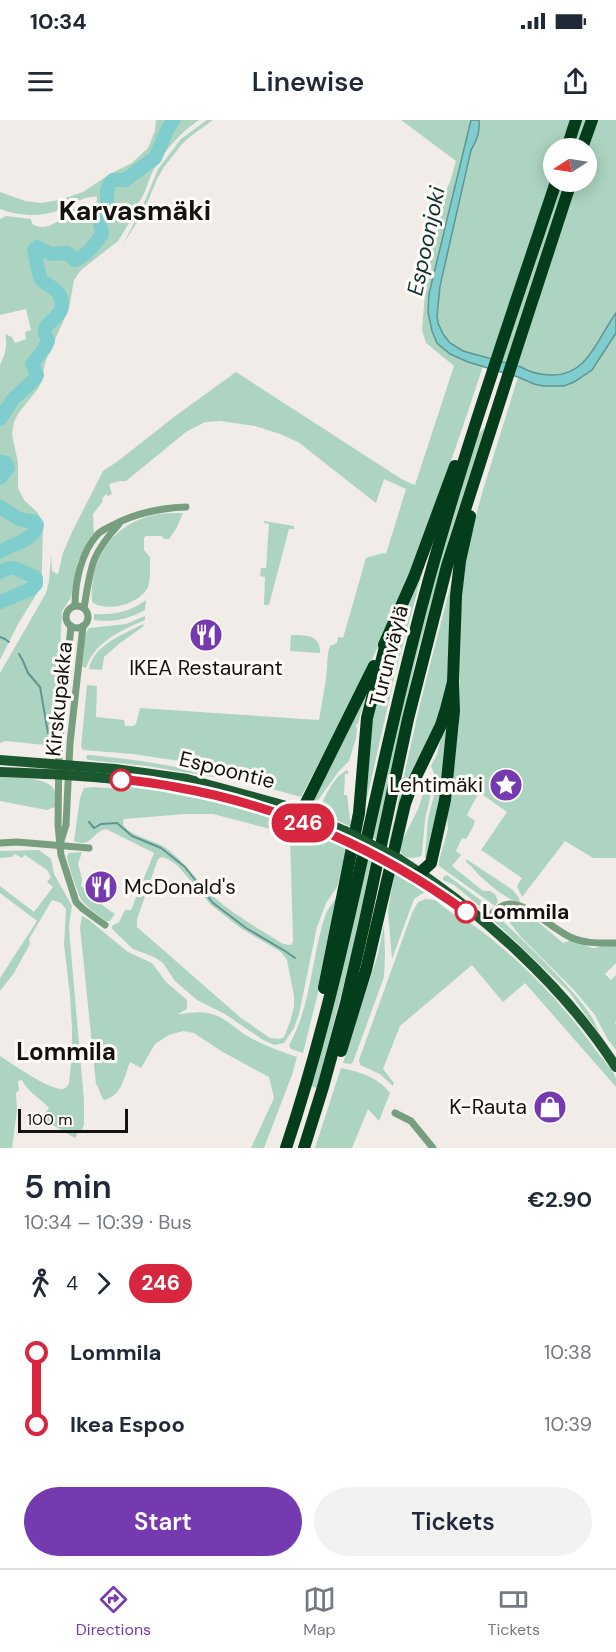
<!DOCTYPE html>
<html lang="en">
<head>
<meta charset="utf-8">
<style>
	body { margin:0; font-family:"DM Sans",sans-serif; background:#f2f2f3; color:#1f2937; height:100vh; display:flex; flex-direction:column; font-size:22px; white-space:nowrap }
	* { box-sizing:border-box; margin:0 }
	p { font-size:20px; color:#747a83 }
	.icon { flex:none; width:33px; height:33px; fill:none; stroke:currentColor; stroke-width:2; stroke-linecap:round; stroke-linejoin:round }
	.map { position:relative; height:1028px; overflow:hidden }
	.drawer { display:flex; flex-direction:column; background:#fff; flex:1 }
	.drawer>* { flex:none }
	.badge { padding:0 12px; border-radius:20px; font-size:21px; line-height:39px }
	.needle { width:39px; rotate:258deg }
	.fabs { position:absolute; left:543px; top:18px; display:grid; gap:12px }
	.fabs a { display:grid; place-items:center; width:54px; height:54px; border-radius:50%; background:#fff; box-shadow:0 3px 15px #0003; font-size:30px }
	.scale { position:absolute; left:18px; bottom:15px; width:110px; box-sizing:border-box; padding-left:6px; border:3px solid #131210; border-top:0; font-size:16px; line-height:21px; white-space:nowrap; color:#131210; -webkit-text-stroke:4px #fefaf5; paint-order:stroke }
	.map>.badge { position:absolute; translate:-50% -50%; box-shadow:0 0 0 3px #fff }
	.legs { display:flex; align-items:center; gap:9px; height:66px; padding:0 24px; font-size:20px }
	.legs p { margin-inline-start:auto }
	.head { display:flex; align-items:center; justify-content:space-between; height:102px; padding:0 24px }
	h1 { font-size:33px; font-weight:600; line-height:45px }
	.action { display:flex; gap:12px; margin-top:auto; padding:12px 24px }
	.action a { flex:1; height:69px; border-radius:36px; background:#753ab0; color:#fff; font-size:24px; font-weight:600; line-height:69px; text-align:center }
	.action a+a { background:#f2f2f3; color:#1f2937 }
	ul { padding:0 24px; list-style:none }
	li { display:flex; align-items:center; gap:21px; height:72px; font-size:22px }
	li i { display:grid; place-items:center; width:9px; height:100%; margin:0 8px; background:currentColor }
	li i::after { content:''; width:15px; height:15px; margin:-8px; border:4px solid; border-radius:50%; background:#fff }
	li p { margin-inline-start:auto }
	li:first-child i { background:linear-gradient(#0000 50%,currentColor 0) }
	li:last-child i { background:linear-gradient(currentColor 50%,#0000 0) }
	.status { display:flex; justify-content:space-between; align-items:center; height:42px; padding:0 30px; background:#fff; direction:ltr }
	.status svg { height:16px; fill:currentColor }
	header { display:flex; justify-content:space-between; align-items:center; height:78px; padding:0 24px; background:#fff; font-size:27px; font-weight:600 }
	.tabs { display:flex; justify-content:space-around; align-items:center; height:84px; border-top:2px solid #e0e1e3; background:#fff; font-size:16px; color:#747a83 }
	.tabs a { display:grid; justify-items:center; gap:3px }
	.tabs .current { color:#753ab0 }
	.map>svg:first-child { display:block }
	.green { fill:#acd4c0; fill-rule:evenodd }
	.water { fill:#80cdcd; stroke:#5f9594; stroke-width:1.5 }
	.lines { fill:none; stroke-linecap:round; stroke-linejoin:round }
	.stream { stroke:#5f9594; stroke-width:2 }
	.river { stroke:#80cdcd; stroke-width:14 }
	.street { stroke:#789e80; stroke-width:7 }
	.primary { stroke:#1b582f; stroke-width:10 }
	.highway { stroke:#043d1b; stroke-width:12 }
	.primary-bridge { stroke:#1b582f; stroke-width:10 }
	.line-1-casing { stroke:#fff; stroke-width:14 }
	.line-1 { stroke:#d7263d; stroke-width:9 }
	.stop-1-dot { fill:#fff; stroke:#d7263d; stroke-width:3 }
	.labels { text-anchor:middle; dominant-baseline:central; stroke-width:6; stroke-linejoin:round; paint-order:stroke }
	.street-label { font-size:21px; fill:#131210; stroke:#fefaf5 }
	.poi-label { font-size:21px; fill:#131210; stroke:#fefaf5; text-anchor:end }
	.stop-label { font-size:21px; font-weight:bold; fill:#131210; stroke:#fefaf5; text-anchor:start }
	.water-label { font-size:22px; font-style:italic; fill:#0b3232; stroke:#fefaf5 }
	.quarter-label { font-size:24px; font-weight:bold; fill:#131210; stroke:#fefaf5 }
	.district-label { font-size:27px; font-weight:bold; fill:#131210; stroke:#fefaf5 }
</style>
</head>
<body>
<div class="status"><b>10:34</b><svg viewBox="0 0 49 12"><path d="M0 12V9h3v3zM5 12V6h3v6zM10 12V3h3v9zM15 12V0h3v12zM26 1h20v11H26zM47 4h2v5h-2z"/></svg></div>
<header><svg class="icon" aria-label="menu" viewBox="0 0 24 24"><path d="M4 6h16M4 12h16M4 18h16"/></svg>Linewise<svg class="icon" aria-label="share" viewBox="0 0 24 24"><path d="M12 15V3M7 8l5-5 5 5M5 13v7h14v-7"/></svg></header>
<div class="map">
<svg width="616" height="1028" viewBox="0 0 616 1028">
	<rect width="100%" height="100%" fill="#f1ece8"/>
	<g class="green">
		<path d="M156,0H199C181,12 165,30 154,49C147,61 146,78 134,87L119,83L114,94L119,95L121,93L131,97V100L118,121L81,150L74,160L69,188L46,240L39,267L18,294L14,302L12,314L18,343V368L24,380L38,393L43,407L42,448L41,467L18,504L0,540V245C5,234 8,225 5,214L12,217L15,223L26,219L25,212L31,210L26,189L0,195V99L6,96L31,99L32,104C43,110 51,106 61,99L60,95L77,88L91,86L92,89H96L97,77C84,75 70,86 57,91C40,97 17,96 0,89V72L25,81L41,83L59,80L83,72L110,54L132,43L148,28L155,11Z"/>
		<path d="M207,0H213L191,16L182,24L164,47L157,59L143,93L123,124L142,88L158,49L181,19Z"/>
		<path d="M401,0H471L429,174L428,192L432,211L468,242L483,246C458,322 432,399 402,473C373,543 336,610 301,677L243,661L199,644L133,634L83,630L81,627L87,565L97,566L96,597L124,600L125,606H133L136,604L140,588L319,600L326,559L328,533L330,526L337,523L338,517L343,518L366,438L383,433L386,434L406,369L384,359L376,383L298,322L280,314L255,306L220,301L205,302L186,312L126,361H120L109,364L112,374L108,376L106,374L102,379L103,381L93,394L94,415L89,419L78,441L72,472L70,479L62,491L57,597L54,626L6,621L0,623V553L46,473L49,461L51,435L52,451L58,454L63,433L73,410L103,351L118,341L174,297L236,252L403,360L415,365L454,246L426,223L422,210L427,148L433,109L440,84L450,62L456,41Z"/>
		<path d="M479,0H616V193L589,236L581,245L570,253L559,255H541L527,251L521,247L463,231L450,223L443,214L438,203L437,196L440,166L471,30C477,20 480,12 479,0ZM554,28H586V62H554Z"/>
		<path d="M616,213V738H593L565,721L522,777L517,766L522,758L481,730L507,692L479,672L467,695L475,701L472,709L466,719L462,718L456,731L461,735L452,746L483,771H490L495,774L498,781L495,786L439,746V741L448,709L447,696L448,677L459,607L461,489L465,446L471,413L483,370L518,257L534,264L592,250Z"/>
		<path d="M485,307L451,413L415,543L376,720L371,717L413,536L462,362L478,315Z"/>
		<path d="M183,393L176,409L169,419H164L162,416H146L144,418V430L150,437C150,446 151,459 148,467C140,484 107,493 92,482C89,438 114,401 159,394C167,393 175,393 183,393Z"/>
		<path d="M264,401L294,406V409H289L269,485H264L265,457L260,456L261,448H266L269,404L264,403Z"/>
		<path d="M426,439L395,554L360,709L370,610L386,540Z"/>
		<path d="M452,460L447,566L443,586L390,723H389L420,584Z"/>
		<path d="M146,480L145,490C128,499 113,503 94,500V494C115,495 129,492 146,480Z"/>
		<path d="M145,496V500C122,510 94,522 86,548L83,547L82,545L85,515L89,508L126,504Z"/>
		<path d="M143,504L144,506L120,523L104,537L102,550L89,549C94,524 123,515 143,504Z"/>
		<path d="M291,515C304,515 321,514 320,533L290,531Z"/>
		<path d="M370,562C367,577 361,589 358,604H356V607L357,608L356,618L349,641L339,651L318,680L312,682Z"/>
		<path d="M448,598L449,610L435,707L427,739L425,737L428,698L436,668V658L431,646L437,634L443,611Z"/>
		<path d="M87,635H91C135,640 178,645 220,658L147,646L88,640L86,638Z"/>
		<path d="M348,650V654H345L344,675H347L351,707L321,693C320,681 336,653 348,650Z"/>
		<path d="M431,656H433L434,660L425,700L422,732L421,736C411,740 401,738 399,727L418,689L423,674H425L429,662L428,661Z"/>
		<path d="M0,657C19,659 66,654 55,687L47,690L0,681Z"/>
		<path d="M128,666C204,669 277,700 348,724L337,767L326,783L317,807L299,894L294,908L284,923L274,925L263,920L225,894L197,880L175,861L163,843L154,837L133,829L112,809V806L119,802L125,790H131L154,733L106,709C92,712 91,729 74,721L80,678L84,668L93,667L120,669V667ZM185,694H213L290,714L293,822L291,825L283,824C260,809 235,796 214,777C197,761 185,742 166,728C156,721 132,716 125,707C122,704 123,702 124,699ZM162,737L168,739L178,746L211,785L242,809L281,832L287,840L294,876V887L290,902L284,917L280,919L270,918L241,898L137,807V799L158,739Z"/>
		<path d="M39,730L51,739L54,754L72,786L69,805L70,821L84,980V1004L82,1010L78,1012L75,1018L41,998L49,988C41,979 26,970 22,960L18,961L19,970L16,973L17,990L12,1028H0V936C13,944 46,968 61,969C66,969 66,967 69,964L72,932V908L70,875L64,824L66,789L61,783L52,780L29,819L30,824L14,853L0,871V858L37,801L0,773V766L34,792L53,767L47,762L51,757L47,750L25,735L22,738L15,734L12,737L0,738V731Z"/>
		<path d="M82,732L78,744L82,759L81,766L101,781L102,785L115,794L110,801H106C99,795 89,789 83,782C78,775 68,745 67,736L69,733Z"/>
		<path d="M368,735L372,737L353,829L317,968L310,966Z"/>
		<path d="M466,739L513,770L519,778L520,783C507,780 490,765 480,756C475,751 472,746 466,742Z"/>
		<path d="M395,751L425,772L414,779L392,839L388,791Z"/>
		<path d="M447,755L487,785L490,788L483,789L454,765L443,760V757Z"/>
		<path d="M337,776L318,873L303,933L291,929L289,925C310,888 311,846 322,806L326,793Z"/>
		<path d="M425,779L435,780L466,804L469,802C519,838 562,882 597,932C602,939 614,951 616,958C616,961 616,964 616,967L525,863L503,882L472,845L400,906L383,949L394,963L393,966L380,954L360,945L359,940L412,793L418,782Z"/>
		<path d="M515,788L537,801L563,823C567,822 570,820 573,820C584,822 592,834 602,824H616V843L605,854L611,860L616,855V901L615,903L616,904V930L608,920L595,895L574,870L521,817L503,794Z"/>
		<path d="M82,796L89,800L128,832L152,843L166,862L187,880V889L178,894C187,894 198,891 207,893C222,895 232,906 244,914C260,924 279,931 297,937L292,955L264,1028H251L274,978L269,957L221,931L194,913L183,911L169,915L155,924L141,948L130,942C124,957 122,976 104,980C100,976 100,969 96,964L80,807Z"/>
		<path d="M498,796C519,818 595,886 598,912L570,873L496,803L494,800Z"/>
		<path d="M384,805L385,835L384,857L353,942L351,944L343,943L378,834Z"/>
		<path d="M341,948C360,952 378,957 390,973L379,1001L368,989L352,1028H315Z"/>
	</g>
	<path class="water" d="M471,0H479C480,12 477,20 471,30L440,166L437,196L438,203L443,214L450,223L463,231L521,247C531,253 541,255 552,255C588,256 598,217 616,193V213L592,250L574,262L564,266H543L534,264L518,257L468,242L450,234L437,223L432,211L428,192L429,174Z"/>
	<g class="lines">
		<g class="stream">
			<path d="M0,517L5,519L9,522"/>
			<path d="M19,534L23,541L28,553L40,567L48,613"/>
			<path d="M89,702L94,708L101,704L117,703L132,716L161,728L185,747L213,783L246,808L285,831L295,838"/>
		</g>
		<g class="river">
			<path d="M0,299L13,279L35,259L37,255L32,244L44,229L48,221C47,218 45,215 45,212C44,199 71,197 59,174C54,166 45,165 40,158L34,130L37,127L51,134L67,133L75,140C88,135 94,125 102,114L100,104L107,88V71L110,63L113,60H125L155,38L168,8L174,0"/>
			<path d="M0,342L6,343L8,348L0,358"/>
			<path d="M0,387L19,399L35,402L37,405C34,422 12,423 0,432"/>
			<path d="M0,452C15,442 20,453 34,456L36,459V464L31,469L0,482"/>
		</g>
		<g class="street">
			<path d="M75,485C75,462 81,433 97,415C101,410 108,408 113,405C136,393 160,388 186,387"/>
			<circle cx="77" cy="497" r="11"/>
			<path d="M84,488C91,447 90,436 119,404"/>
			<path d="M71,506L59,629L58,705L60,726L61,735L76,782L83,789L105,805"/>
			<path d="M61,721L66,705L70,623L83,506"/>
			<path d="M0,723L17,722L89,728"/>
			<path d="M483,802C490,795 500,784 510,784C529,784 552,809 570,817C585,824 600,823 616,823"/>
			<path d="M395,993L411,1001L433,1028"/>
		</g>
		<g class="primary">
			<path d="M0,640L115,649L187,659L290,687L345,711"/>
			<path d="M0,652C50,654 101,656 151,663C218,673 281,692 343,720"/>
			<path d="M399,739C479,790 564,866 616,947"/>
		</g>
		<g class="highway">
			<path d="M567,28L576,0"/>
			<path d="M582,28L592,0"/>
			<path d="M384,525L414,457L455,346"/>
			<path d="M306,704L302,691L374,546"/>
			<path d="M409,755L420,753L431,743L445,680L454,591L453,562L456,476L460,441L470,396"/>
			<path d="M324,868L359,693L367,598L387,519"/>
			<path d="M341,931L366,850L405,684L412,665L441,605L446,589L453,562"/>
			<path d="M286,1028C341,864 369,692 412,524C451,367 505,215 556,62"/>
			<path d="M304,1028L323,967L346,883L364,805L408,599L447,446L512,243L571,62"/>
		</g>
		<g class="primary-bridge">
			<path d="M345,711L399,739"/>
			<path d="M343,720L397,748"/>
		</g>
	</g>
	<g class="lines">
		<g class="line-1-casing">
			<path id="line-1" d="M121,660C139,660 158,664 175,667C280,685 381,730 466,792"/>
		</g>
		<use href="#line-1" class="line-1"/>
	</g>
	<defs>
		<g id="restaurant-disc" transform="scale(1.725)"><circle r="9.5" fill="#753ab0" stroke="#fefaf5"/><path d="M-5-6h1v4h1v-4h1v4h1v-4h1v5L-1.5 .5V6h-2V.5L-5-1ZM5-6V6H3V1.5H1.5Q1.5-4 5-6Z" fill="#fff"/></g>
		<g id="sight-disc" transform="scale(1.725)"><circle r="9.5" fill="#753ab0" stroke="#fefaf5"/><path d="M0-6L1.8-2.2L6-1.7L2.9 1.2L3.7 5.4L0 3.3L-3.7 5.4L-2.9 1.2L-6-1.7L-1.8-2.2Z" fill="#fff"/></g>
		<g id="shop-disc" transform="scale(1.725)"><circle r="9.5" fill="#753ab0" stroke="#fefaf5"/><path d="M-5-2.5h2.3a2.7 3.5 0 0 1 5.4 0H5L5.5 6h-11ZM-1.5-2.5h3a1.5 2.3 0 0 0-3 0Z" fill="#fff"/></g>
	</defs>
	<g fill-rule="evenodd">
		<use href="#restaurant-disc" x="206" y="515"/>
		<use href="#sight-disc" x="506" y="665"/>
		<use href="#restaurant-disc" x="101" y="767"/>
		<use href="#shop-disc" x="550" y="987"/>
	</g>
	<g class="stop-1-dot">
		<circle cx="121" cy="660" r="10"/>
		<circle cx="466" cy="792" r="10"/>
	</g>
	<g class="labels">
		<g class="street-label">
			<text transform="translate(389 536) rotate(-76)">Turunväylä</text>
			<text transform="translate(59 579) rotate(-84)">Kirskupakka</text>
			<text transform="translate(227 650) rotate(14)">Espoontie</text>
		</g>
		<g class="poi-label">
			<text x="206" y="548" text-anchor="middle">IKEA Restaurant</text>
			<text x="483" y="665">Lehtimäki</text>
			<text x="124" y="767" text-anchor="start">McDonald's</text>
			<text x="527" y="987">K-Rauta</text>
		</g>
		<g class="stop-label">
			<text x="482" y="792">Lommila</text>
		</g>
		<g class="water-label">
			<text transform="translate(426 121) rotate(-78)">Espoonjoki</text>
		</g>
		<g class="quarter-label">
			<text x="66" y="931">Lommila</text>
		</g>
		<g class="district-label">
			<text x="135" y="90">Karvasmäki</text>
		</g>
	</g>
</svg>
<div class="fabs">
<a><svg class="needle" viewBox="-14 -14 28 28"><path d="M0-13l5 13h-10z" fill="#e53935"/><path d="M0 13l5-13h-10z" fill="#747a83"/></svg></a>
</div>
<div class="scale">100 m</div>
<b class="badge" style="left:303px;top:703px;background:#d7263d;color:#fff">246</b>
</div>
<section class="drawer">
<div class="head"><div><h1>5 min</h1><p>10:34 – 10:39 · Bus</p></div><b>€2.90</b></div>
<div class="legs"><svg class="icon" aria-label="walk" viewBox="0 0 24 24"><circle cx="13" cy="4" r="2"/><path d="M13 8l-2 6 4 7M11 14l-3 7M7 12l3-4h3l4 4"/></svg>4<svg class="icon" aria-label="forward" viewBox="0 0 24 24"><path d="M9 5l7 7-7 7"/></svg><b class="badge" style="background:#d7263d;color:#fff">246</b></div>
<ul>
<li><i style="color:#d7263d"></i><b>Lommila</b><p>10:38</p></li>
<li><i style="color:#d7263d"></i><b>Ikea Espoo</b><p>10:39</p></li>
</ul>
<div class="action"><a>Start</a><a>Tickets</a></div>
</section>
<nav class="tabs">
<a class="current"><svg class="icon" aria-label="directions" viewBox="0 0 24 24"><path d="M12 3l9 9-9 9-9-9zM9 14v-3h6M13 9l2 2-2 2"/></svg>Directions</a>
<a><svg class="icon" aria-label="map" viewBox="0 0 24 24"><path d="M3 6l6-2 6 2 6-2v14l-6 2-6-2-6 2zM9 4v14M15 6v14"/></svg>Map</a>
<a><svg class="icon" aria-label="tickets" viewBox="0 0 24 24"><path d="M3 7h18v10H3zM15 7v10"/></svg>Tickets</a>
</nav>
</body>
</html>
